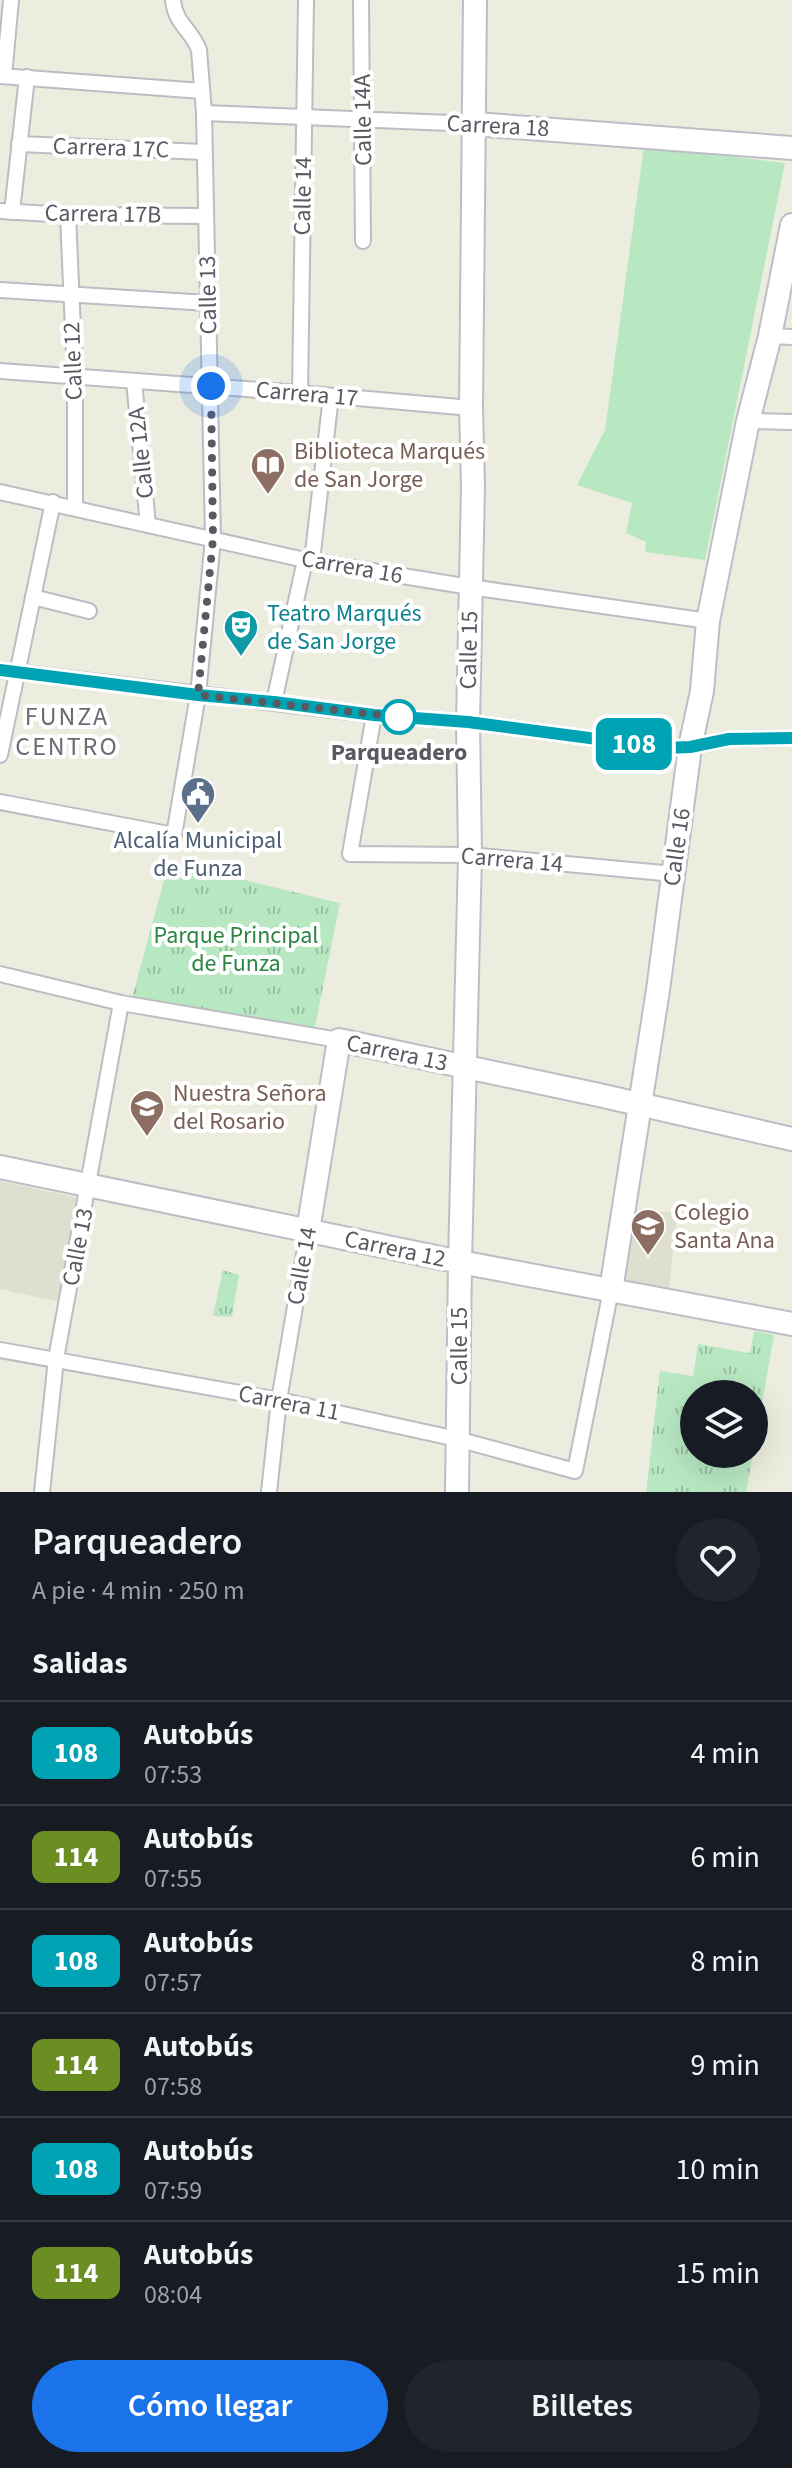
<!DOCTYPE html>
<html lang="es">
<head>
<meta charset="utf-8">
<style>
	body { margin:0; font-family:"Source Sans 3",sans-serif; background:#20242c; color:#f1f3f6; height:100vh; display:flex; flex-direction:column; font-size:30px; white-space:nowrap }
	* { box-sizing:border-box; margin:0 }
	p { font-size:26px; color:#9ea1a6 }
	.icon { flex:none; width:44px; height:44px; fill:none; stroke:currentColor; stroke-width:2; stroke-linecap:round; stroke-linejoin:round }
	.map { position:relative; height:1492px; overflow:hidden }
	.side { display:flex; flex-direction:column; background:#171b24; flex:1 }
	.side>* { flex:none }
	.badge { padding:0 16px; border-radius:12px; font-size:28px; line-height:52px }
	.controls { position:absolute; left:680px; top:1380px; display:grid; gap:16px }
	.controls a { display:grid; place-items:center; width:88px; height:88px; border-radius:50%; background:#171b24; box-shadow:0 8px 32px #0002; font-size:40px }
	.you { position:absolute; width:40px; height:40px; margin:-20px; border:6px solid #fff; border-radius:50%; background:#1a73e8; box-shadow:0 0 0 12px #1a73e833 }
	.map>.badge { position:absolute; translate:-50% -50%; box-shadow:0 0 0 4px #fff }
	h2 { padding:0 32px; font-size:30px; line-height:72px }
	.round { display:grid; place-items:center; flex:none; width:84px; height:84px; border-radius:42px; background:#20242c }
	.overview { display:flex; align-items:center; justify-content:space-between; height:136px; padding:0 32px }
	h1 { font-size:38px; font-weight:600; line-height:60px }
	.button { display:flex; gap:16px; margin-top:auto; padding:16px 32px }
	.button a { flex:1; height:92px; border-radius:48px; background:#1a73e8; color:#fff; font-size:32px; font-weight:600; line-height:92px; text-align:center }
	.button a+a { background:#20242c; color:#f1f3f6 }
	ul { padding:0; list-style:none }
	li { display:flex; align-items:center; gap:24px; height:104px; padding:0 32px; border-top:2px solid #363941 }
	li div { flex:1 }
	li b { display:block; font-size:30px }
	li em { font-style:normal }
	li .badge { min-width:88px; font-weight:700; text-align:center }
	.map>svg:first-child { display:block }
	.education { fill:#dfdfcf }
	.green { fill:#b8e8c2 }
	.park { fill:url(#park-tufts) }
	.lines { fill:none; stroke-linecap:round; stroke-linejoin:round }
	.street-casing { stroke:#bcbdc4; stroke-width:18 }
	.secondary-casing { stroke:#bcbec7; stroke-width:26 }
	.street { stroke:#fff; stroke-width:14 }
	.secondary { stroke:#fff; stroke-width:22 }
	.line-casing { stroke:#fff; stroke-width:18 }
	.line { stroke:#00a3b4; stroke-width:12 }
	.walk { stroke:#585a62; stroke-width:8; stroke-dasharray:0 14.4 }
	.stop-dot { fill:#fff; stroke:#00a3b4; stroke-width:4 }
	.labels { text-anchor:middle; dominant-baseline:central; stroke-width:8; stroke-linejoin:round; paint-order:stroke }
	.street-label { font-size:24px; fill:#585a62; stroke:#fff }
	.education-label { font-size:24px; fill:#785e54; stroke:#fff; text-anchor:start }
	.culture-label { font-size:24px; fill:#0d838f; stroke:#fff; text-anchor:start }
	.stop-label { font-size:24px; font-weight:bold; fill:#585a62; stroke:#fff }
	.service-label { font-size:24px; fill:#4e5e75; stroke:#fff }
	.park-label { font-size:24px; fill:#2c8543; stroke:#fff }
	.neighbourhood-label { font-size:26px; letter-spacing:2px; fill:#696c74; stroke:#fff }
</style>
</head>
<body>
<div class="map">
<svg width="792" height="1492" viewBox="0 0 792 1492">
	<defs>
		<pattern id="park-tufts" width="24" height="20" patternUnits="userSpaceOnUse" patternTransform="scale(2)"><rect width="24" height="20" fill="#b8e8c2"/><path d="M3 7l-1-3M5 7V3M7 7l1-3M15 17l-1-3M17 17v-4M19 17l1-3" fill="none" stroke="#98bfa1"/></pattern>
	</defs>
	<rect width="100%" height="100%" fill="#ededdf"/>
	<g class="education">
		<path d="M0,1181L83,1199L61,1302L0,1289Z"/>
		<path d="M653,1211L677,1213L669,1289L622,1284L628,1227L651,1229Z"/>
	</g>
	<path class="green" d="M644,146L785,163L705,560L645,552L646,542L626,533L632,503L577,485L605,430Z"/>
	<g class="park">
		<path d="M169,862L340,903L313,1036L132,998Z"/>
		<path d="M223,1270L239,1275L232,1317L213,1316Z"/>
		<path d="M754,1331L774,1335L754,1448V1394H694V1454H753L746,1492H646L660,1371L693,1376L698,1344L750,1353Z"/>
	</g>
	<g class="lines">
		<g class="street-casing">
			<g id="street">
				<path d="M361,0L363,241"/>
				<path d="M0,76L202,91"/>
				<path d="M4,76L11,0"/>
				<path d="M204,113L475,124"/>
				<path d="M19,144L203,152"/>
				<path d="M0,211L68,215L206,216"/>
				<path d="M12,212L27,77"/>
				<path d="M68,215L75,377V507"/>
				<path d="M0,290L208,303"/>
				<path d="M770,336L792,337"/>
				<path d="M0,371L300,393L471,408"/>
				<path d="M134,381L148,525"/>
				<path d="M300,393L306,0"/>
				<path d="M748,421L792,422"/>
				<path d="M0,492L305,560L470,587L708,621"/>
				<path d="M312,561L331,396"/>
				<path d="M33,597L89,611"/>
				<path d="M0,670L374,715L468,722L665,748L690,747L729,739L792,738"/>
				<path d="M274,702L305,560"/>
				<path d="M374,715L350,854L470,855L674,874"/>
				<path d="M0,755L53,502"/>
				<path d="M0,802L174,835L198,695L213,539L204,113L199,50C192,30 175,24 173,0"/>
				<path d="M0,974L121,1003L339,1040"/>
				<path d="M0,1350L279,1400L457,1439L575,1471L611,1290"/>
				<path d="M42,1492L56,1359L121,1003"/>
				<path d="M269,1492L279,1400L308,1231"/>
			</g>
		</g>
		<g class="secondary-casing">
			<g id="secondary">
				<path d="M475,124L792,148"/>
				<path d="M0,1167L460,1262L792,1324"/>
				<path d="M308,1231L339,1040L599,1095L792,1139"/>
				<path d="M611,1290L658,990L690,747L702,691L708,621L748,421L770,336L792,225"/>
				<path d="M457,1492L460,1262L470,855L468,722L473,486L471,408L475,0"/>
			</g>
		</g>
		<use href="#street" class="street"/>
		<use href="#secondary" class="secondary"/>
	</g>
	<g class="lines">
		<g class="line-casing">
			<path id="line" d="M0,670L198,695L274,702L374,715L468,722L665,748L690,747L729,739L792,738"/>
		</g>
		<use href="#line" class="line"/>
		<path class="walk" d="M211,386L213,539L198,695L399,717"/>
	</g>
	<defs>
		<g id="library-pin" transform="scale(1.8)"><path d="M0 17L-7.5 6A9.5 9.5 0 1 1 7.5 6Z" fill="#8d6e63" stroke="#fff"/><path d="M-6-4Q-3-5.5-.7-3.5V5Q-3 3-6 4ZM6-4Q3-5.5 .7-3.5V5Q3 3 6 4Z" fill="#fff"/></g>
		<g id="theatre-pin" transform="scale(1.8)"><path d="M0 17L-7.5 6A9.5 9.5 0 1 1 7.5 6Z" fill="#0f9aa8" stroke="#fff"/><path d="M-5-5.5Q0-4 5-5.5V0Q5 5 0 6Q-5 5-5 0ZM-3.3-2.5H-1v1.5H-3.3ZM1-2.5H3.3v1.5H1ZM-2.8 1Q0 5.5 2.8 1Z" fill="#fff"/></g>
		<g id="civic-pin" transform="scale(1.8)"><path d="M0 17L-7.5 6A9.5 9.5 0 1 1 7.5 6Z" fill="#5c6f8a" stroke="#fff"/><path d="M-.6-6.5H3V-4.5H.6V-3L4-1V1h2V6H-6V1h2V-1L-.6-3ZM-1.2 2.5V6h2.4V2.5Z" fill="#fff"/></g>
		<g id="school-pin" transform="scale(1.8)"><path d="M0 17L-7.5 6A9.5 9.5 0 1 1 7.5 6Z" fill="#8d6e63" stroke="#fff"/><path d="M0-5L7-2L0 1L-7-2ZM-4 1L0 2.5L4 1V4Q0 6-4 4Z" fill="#fff"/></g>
	</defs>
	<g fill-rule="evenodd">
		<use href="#library-pin" x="268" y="465"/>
		<use href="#theatre-pin" x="241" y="627"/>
		<use href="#civic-pin" x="198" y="794"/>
		<use href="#school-pin" x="147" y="1107"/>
		<use href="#school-pin" x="648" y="1226"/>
	</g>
	<circle class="stop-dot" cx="399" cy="717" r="16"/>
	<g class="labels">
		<g class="street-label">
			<text transform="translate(363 120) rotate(-91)">Calle 14A</text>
			<text transform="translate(498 126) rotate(3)">Carrera 18</text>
			<text transform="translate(111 148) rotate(2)">Carrera 17C</text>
			<text transform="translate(303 196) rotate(-89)">Calle 14</text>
			<text transform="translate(103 214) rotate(1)">Carrera 17B</text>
			<text transform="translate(208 295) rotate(-91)">Calle 13</text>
			<text transform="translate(73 361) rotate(-92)">Calle 12</text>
			<text transform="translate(307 394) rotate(5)">Carrera 17</text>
			<text transform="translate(141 453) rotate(-96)">Calle 12A</text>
			<text transform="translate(352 567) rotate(10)">Carrera 16</text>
			<text transform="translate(469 650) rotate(-89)">Calle 15</text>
			<text transform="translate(677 847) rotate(-82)">Calle 16</text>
			<text transform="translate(512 860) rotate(5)">Carrera 14</text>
			<text transform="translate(397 1053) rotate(12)">Carrera 13</text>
			<text transform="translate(78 1247) rotate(-79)">Calle 13</text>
			<text transform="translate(395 1249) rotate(12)">Carrera 12</text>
			<text transform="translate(302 1266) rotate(-80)">Calle 14</text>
			<text transform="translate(459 1346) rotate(-90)">Calle 15</text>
			<text transform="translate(289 1403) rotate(11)">Carrera 11</text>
		</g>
		<g class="education-label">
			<text x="294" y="451">Biblioteca Marqués<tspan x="294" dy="28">de San Jorge</tspan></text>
			<text x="173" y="1093">Nuestra Señora<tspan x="173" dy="28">del Rosario</tspan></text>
			<text x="674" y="1212">Colegio<tspan x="674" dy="28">Santa Ana</tspan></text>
		</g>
		<g class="culture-label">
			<text x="267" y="613">Teatro Marqués<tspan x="267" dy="28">de San Jorge</tspan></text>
		</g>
		<g class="stop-label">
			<text x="399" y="752">Parqueadero</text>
		</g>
		<g class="service-label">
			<text x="198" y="840">Alcalía Municipal<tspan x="198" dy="28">de Funza</tspan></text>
		</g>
		<g class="park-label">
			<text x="236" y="935">Parque Principal<tspan x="236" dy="28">de Funza</tspan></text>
		</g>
		<g class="neighbourhood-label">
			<text x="67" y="716">FUNZA<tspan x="67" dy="30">CENTRO</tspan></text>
		</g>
	</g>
</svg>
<div class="controls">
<a><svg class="icon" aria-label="layers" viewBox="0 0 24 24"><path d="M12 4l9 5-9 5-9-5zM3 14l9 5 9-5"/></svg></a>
</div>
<div class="you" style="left:211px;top:386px"></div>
<b class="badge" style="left:634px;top:744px;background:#00a3b4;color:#fff">108</b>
</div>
<section class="side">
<div class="overview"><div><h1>Parqueadero</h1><p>A pie · 4 min · 250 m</p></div><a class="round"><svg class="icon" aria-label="heart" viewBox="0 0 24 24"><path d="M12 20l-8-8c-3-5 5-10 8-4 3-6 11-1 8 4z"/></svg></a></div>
<h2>Salidas</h2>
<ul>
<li><span class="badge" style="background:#00a3b4;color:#fff">108</span><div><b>Autobús</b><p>07:53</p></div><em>4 min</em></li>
<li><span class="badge" style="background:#6b8e23;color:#fff">114</span><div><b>Autobús</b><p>07:55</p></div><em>6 min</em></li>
<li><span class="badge" style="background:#00a3b4;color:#fff">108</span><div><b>Autobús</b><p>07:57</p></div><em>8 min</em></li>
<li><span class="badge" style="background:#6b8e23;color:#fff">114</span><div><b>Autobús</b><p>07:58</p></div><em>9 min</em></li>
<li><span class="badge" style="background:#00a3b4;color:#fff">108</span><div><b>Autobús</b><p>07:59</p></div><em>10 min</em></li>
<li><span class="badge" style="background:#6b8e23;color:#fff">114</span><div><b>Autobús</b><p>08:04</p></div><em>15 min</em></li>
</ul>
<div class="button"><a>Cómo llegar</a><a>Billetes</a></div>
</section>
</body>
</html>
